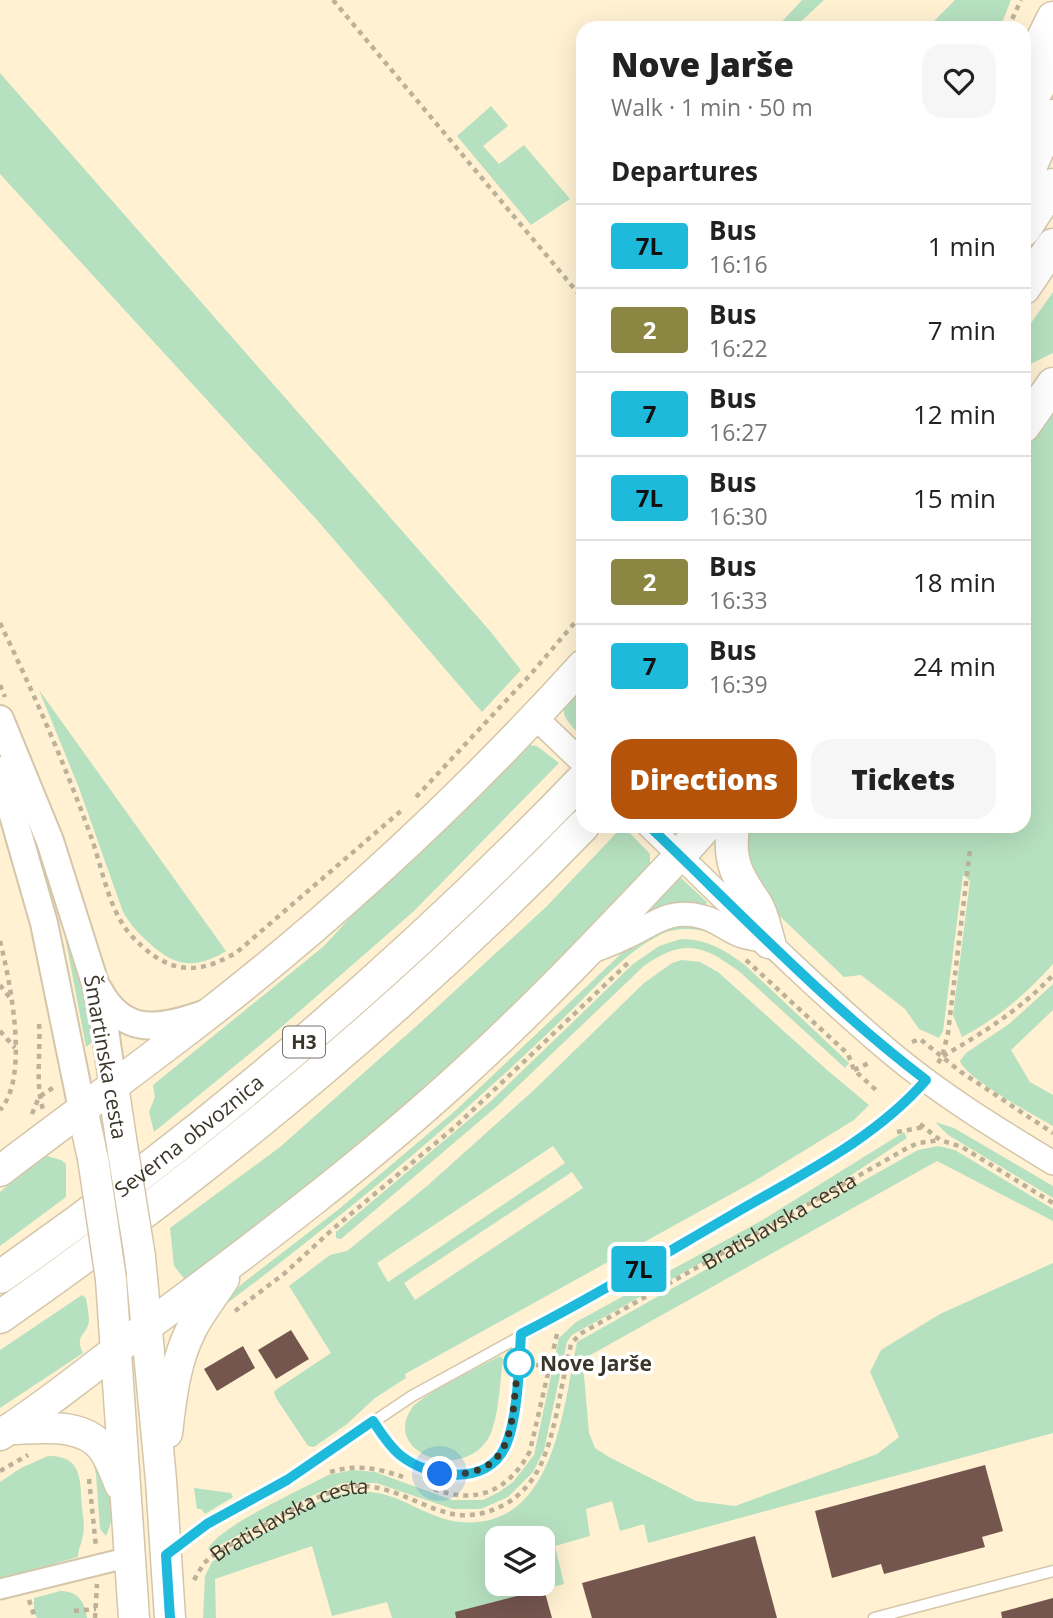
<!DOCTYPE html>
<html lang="en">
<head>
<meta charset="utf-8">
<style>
	body { margin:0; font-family:"Open Sans",sans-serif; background:#f6f6f6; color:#222; height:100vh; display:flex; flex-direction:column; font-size:26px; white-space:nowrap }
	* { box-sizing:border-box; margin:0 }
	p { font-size:23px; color:#767676 }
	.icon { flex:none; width:38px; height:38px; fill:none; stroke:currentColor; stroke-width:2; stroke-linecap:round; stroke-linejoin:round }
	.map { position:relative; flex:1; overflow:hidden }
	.panel { position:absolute; left:576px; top:21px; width:455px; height:812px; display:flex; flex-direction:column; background:#fff; border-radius:21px; box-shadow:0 7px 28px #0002 }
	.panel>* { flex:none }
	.badge { padding:0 14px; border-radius:5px; font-size:24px; line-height:46px }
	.fabs { position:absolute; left:485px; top:1526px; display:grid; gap:14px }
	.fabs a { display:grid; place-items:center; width:70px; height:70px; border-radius:14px; background:#fff; box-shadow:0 7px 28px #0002; font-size:35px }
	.you { position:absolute; width:35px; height:35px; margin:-18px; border:5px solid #fff; border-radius:50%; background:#1a73e8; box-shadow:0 0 0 10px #1a73e833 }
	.map>.badge { position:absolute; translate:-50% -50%; box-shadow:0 0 0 4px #fff }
	h2 { padding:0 35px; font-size:26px; line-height:63px }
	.round { display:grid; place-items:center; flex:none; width:74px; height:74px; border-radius:21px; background:#f6f6f6 }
	.overview { display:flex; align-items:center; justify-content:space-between; height:119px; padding:0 35px }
	h1 { font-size:33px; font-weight:800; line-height:52px }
	.primary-button { display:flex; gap:14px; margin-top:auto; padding:14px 35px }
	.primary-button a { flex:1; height:80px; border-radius:21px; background:#b45309; color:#fff; font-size:28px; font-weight:800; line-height:80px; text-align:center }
	.primary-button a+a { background:#f6f6f6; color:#222 }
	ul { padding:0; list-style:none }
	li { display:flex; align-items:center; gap:21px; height:84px; padding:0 35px; border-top:2px solid #e0e0e0 }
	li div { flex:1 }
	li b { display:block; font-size:26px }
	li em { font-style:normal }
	li .badge { min-width:77px; font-weight:700; text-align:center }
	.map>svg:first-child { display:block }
	.green { fill:#b6e1c0; fill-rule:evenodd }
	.building { fill:#75564f }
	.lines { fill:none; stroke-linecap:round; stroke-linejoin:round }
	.service-casing { stroke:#d4c6a9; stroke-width:13 }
	.minor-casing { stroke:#d4c6a9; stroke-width:23 }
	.tertiary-casing { stroke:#d4c6a9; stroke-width:26 }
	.secondary-casing { stroke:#d4c6a9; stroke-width:30 }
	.primary-casing { stroke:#d4c6a9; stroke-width:33 }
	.trunk-casing { stroke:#d4c6a9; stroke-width:35 }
	.path { stroke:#bcb199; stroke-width:4.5; stroke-dasharray:5 5; stroke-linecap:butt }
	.service { stroke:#fff; stroke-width:10 }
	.minor { stroke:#fff; stroke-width:19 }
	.tertiary { stroke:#fff; stroke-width:23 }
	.secondary { stroke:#fff; stroke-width:26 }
	.primary { stroke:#fff; stroke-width:30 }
	.trunk { stroke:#fff; stroke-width:32 }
	.primary-bridge-casing { stroke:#d4c6a9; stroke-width:33; stroke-linecap:butt }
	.primary-bridge { stroke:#fff; stroke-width:30 }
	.line-casing { stroke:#fff; stroke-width:16 }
	.line { stroke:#1ebadc; stroke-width:10 }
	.walk { stroke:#3b362a; stroke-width:7; stroke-dasharray:0 12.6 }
	.stop-dot { fill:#fff; stroke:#1ebadc; stroke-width:3.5 }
	.labels { text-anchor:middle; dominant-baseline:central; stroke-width:7; stroke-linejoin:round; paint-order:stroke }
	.shield { fill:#fff; stroke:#76726a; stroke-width:2 }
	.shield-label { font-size:19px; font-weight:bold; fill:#3b362a }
	.street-label { font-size:21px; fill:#3b362a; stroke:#fff }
	.stop-label { font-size:21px; font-weight:bold; fill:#3b362a; stroke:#fff; text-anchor:start }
</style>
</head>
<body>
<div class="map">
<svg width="1053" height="1618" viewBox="0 0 1053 1618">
	<rect width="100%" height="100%" fill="#fff1d2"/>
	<g class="green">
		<path d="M802,0H824L794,28H776Z"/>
		<path d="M955,0H1011L1000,28H927Z"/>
		<path d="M0,73L490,631L521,670L482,712L317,520L0,174Z"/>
		<path d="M491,106L508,126L483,146L499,164L524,145L570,199L531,225L457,136Z"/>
		<path d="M1053,292V353L1024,367V333Z"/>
		<path d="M1053,410V964C1026,994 998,1018 962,1037L953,1015L970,881L963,875L943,1031L939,1038L919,1029L905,1009L861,975L844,977L770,907L747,867L745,826H1024V452Z"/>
		<path d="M583,681V738C555,710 560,710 583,681Z"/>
		<path d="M39,690L226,951C194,970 175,967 148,942C137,932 130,924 123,912L79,788Z"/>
		<path d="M528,745L537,746L559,763L414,911L270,1037L154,1132L149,1112L155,1097L153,1085L324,946L386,879Z"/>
		<path d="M623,826L650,854V866L646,874L461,1058L349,1159L187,1282L174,1266L170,1228L280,1147L421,1022L547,906Z"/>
		<path d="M679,876L707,902L706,906H669L651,910L649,909Z"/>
		<path d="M61,915L99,1037L86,1047Z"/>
		<path d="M671,924L701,926L715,934C697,928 675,926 658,936C627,952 602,980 577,1005C549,1032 521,1059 492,1085C406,1164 315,1237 221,1308L219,1306L243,1283L339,1209L455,1111L624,951L638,940Z"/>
		<path d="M681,939C707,939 725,950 745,965L849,1063L845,1068L741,973C704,945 685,938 645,965L495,1108L341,1239L336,1238V1232L491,1101L633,964L659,946Z"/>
		<path d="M682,960L700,962L718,972L827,1070L869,1105L854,1120L753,1182L405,1374L406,1378L375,1398L347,1424L314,1447L308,1446L276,1398L274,1392L277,1389L331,1353L289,1286L330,1255L347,1251L427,1186L535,1089L644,983L672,963ZM553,1146L565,1163L388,1282L377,1263ZM572,1172L583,1188L415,1300L404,1283Z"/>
		<path d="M1053,984V1010L1011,1050L1030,1082L1053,1095V1126C1035,1116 964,1077 960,1061L966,1053L1009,1024Z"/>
		<path d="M935,1122L954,1128L1053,1186V1198L948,1135Z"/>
		<path d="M904,1132L907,1138L838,1184L763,1228L572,1335L567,1342L544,1450L533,1472L508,1497L481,1509H453L376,1483H343L311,1496L211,1550L208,1549C219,1526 303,1489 328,1475L352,1470L375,1472L452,1500H483L499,1492L513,1482L534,1455L559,1338L576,1322L759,1222Z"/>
		<path d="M938,1146L955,1150L1053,1209V1221L937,1161L578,1362L584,1375L589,1433L595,1448L609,1457L696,1501L735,1506L877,1454L899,1437L870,1372L881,1350L940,1314L1053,1263V1433L648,1543L644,1524L620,1531L612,1501L586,1509L590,1536L555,1546L564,1584L483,1605L486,1618H392L387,1602L332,1616L312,1546L215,1579L216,1618H203L205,1576L212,1562C228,1549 249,1541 267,1531C290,1518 313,1501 338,1495C348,1492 360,1492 370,1492C401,1494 428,1519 460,1522C555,1531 563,1407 577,1342L918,1150ZM497,1538H542V1584H497Z"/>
		<path d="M44,1155L61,1160L66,1164V1197L0,1246V1192Z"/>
		<path d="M82,1295L86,1298C87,1305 89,1314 89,1321C87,1336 74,1334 83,1353L0,1408V1350Z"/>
		<path d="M500,1356L503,1359C500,1381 499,1414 491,1433C468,1485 380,1454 412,1408C420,1396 483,1365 500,1356Z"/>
		<path d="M91,1454C107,1482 121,1503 106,1536L100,1529L96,1474Z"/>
		<path d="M48,1456C83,1455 80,1481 82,1508C83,1516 85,1527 83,1535C82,1543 78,1549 78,1557L0,1579V1482L21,1468Z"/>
		<path d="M194,1488L231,1493L233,1497L205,1514L201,1509H197Z"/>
		<path d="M60,1591C77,1591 85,1601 87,1618H37L34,1613V1598Z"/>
	</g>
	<g class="building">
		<path d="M291,1330L309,1359L276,1379L258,1350Z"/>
		<path d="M243,1346L255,1368L217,1391L204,1369Z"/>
		<path d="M985,1465L1003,1531L982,1537L985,1547L884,1574L881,1564L832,1578L815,1511Z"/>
		<path d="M755,1536L777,1618H592L582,1583Z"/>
		<path d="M544,1589L552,1618H456L455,1612Z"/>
		<path d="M1053,1598V1618H1002L1001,1612Z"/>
	</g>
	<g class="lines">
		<g class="service-casing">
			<g id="service">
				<path d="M374,1421C381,1433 389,1446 400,1455C428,1478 487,1487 505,1447C517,1420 519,1365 521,1334"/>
				<path d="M171,1551L207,1524L287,1480L412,1396L574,1307L821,1163L879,1124L900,1107L926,1080"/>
				<path d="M874,1618L1053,1571"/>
			</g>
		</g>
		<g class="minor-casing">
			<path id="minor" d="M0,1589L130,1557"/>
		</g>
		<g class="tertiary-casing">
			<g id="tertiary">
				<path d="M536,718L583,763"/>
				<path d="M649,826C728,902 806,981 890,1052C940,1094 997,1129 1053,1163"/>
				<path d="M590,952C602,947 615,943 626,937C653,925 670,907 703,917C716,920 725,929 737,934C746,938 759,939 769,942"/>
			</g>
		</g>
		<g class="secondary-casing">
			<g id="secondary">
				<path d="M1024,120L1053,66"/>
				<path d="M0,719L50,841L95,983L104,1023L113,1085"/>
				<path d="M0,770L44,923L82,1109"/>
				<path d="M99,990C124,1037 161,1029 204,1014"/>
			</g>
		</g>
		<g class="primary-casing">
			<g id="primary">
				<path d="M113,1085L121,1139"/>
				<path d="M82,1109L93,1158"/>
				<path d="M0,1171C55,1129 110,1089 165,1047C316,934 457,804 583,665"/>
				<path d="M140,1257L161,1480L170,1618"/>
				<path d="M111,1279L134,1618"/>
				<path d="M9,1429C39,1429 83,1421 103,1449C111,1460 115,1473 120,1485"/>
				<path d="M167,1433C171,1398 175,1362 191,1330C200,1312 213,1296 224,1279"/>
				<path d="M0,1435C52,1402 100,1361 149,1325C258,1244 367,1162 467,1070C541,1002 610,929 679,856"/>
			</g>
		</g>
		<g class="trunk-casing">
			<g id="trunk">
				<path d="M1024,77L1053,18"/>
				<path d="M1024,181L1053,116"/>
				<path d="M1024,230L1053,185"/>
				<path d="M1024,288L1053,245"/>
				<path d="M1024,426L1053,384"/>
				<path d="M733,826C728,862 737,876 756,904C763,915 765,930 769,942"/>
				<path d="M679,856L706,826"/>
				<path id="s2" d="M0,1277C210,1130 405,964 583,779"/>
				<path d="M0,1317C209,1171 406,1009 583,826"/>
			</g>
		</g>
		<g class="path">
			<path d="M333,0L583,299"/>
			<path d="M1008,28L1021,0"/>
			<path d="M0,623C33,692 64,762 90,834C102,865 107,906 129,933C163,971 193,979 237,952L402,810"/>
			<path d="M0,685L5,697"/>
			<path d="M416,797L530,675L583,613"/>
			<path d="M0,941C10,981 30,1077 0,1110"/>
			<path d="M746,960L848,1054L854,1070L877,1091"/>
			<path d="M0,985L10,998"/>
			<path d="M39,1024C41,1050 35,1086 43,1109"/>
			<path d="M0,1031L15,1048"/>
			<path d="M912,1042L920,1039L961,1072L1053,1133"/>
			<path d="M943,1056C983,1033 1021,1009 1053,975"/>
			<path d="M938,1063L942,1057L948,1033L970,850"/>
			<path d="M854,1070L869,1063"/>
			<path d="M32,1114L39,1097L54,1087"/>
			<path d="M920,1124L940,1140L962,1147L1053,1203"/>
			<path d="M897,1132L924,1127"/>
			<path d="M235,1311L285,1273L334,1228L456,1126L629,962"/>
			<path d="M536,1365L549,1367"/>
			<path d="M0,1471L28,1455"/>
			<path d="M330,1472C355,1464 378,1468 403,1477"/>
			<path d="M89,1479L96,1547"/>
			<path d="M434,1489C476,1505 509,1491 530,1451L557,1334"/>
			<path id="s1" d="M194,1580L204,1563L218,1552C253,1533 319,1489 356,1486C388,1484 418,1505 448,1513C467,1518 486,1514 504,1505C540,1484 548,1450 557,1412C561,1389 566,1367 571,1344L580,1334L909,1147L919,1143L940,1140"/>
			<path d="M29,1600L35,1618"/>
			<path d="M74,1611L96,1609"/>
			<path d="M95,1618L97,1584"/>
		</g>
		<use href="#service" class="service"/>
		<use href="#minor" class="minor"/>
		<use href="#tertiary" class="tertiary"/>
		<use href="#secondary" class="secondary"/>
		<use href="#primary" class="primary"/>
		<use href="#trunk" class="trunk"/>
		<g class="primary-bridge-casing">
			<g id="primary-bridge">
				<path d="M121,1139L140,1257"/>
				<path d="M93,1158L111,1279"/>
			</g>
		</g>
		<use href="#primary-bridge" class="primary-bridge"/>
	</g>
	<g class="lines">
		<g class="line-casing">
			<path id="line" d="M170,1618L166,1555L207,1524L287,1480L373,1421C381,1433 389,1446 400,1455C428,1478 487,1487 505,1447C518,1420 519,1365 521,1334C592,1298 661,1256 730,1216C798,1176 874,1140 926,1080C827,1005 739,912 649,826"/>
		</g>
		<use href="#line" class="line"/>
		<path class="walk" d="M440,1474C522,1480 509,1416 519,1363"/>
	</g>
	<circle class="stop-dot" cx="519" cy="1363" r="14"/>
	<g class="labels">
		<rect class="shield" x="283" y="1026.5" width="42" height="31" rx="5"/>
		<g class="shield-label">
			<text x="304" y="1042">H3</text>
		</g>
		<g class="street-label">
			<text transform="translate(106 1057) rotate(80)">Šmartinska cesta</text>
			<text stroke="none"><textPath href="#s2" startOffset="236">Severna obvoznica</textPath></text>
			<text stroke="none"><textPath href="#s1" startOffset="768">Bratislavska cesta</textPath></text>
			<text stroke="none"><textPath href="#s1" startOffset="117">Bratislavska cesta</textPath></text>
		</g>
		<g class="stop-label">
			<text x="540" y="1363">Nove Jarše</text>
		</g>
	</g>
</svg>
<div class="fabs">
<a><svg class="icon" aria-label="layers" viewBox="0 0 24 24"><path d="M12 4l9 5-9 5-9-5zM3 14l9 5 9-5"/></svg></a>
</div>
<div class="you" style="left:440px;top:1474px"></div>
<b class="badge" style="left:639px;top:1269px;background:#1ebadc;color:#111">7L</b>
<section class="panel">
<div class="overview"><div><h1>Nove Jarše</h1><p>Walk · 1 min · 50 m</p></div><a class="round"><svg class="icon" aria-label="heart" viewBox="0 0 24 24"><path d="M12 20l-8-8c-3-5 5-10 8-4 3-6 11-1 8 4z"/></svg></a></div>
<h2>Departures</h2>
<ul>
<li><span class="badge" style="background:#1ebadc;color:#111">7L</span><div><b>Bus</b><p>16:16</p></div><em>1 min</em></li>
<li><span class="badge" style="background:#8b8742;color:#fff">2</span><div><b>Bus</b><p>16:22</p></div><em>7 min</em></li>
<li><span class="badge" style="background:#1ebadc;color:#111">7</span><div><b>Bus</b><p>16:27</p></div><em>12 min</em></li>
<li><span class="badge" style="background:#1ebadc;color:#111">7L</span><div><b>Bus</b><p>16:30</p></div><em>15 min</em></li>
<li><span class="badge" style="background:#8b8742;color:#fff">2</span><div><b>Bus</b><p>16:33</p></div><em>18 min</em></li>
<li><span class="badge" style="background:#1ebadc;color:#111">7</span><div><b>Bus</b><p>16:39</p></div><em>24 min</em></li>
</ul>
<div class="primary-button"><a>Directions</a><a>Tickets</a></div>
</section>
</div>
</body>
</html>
